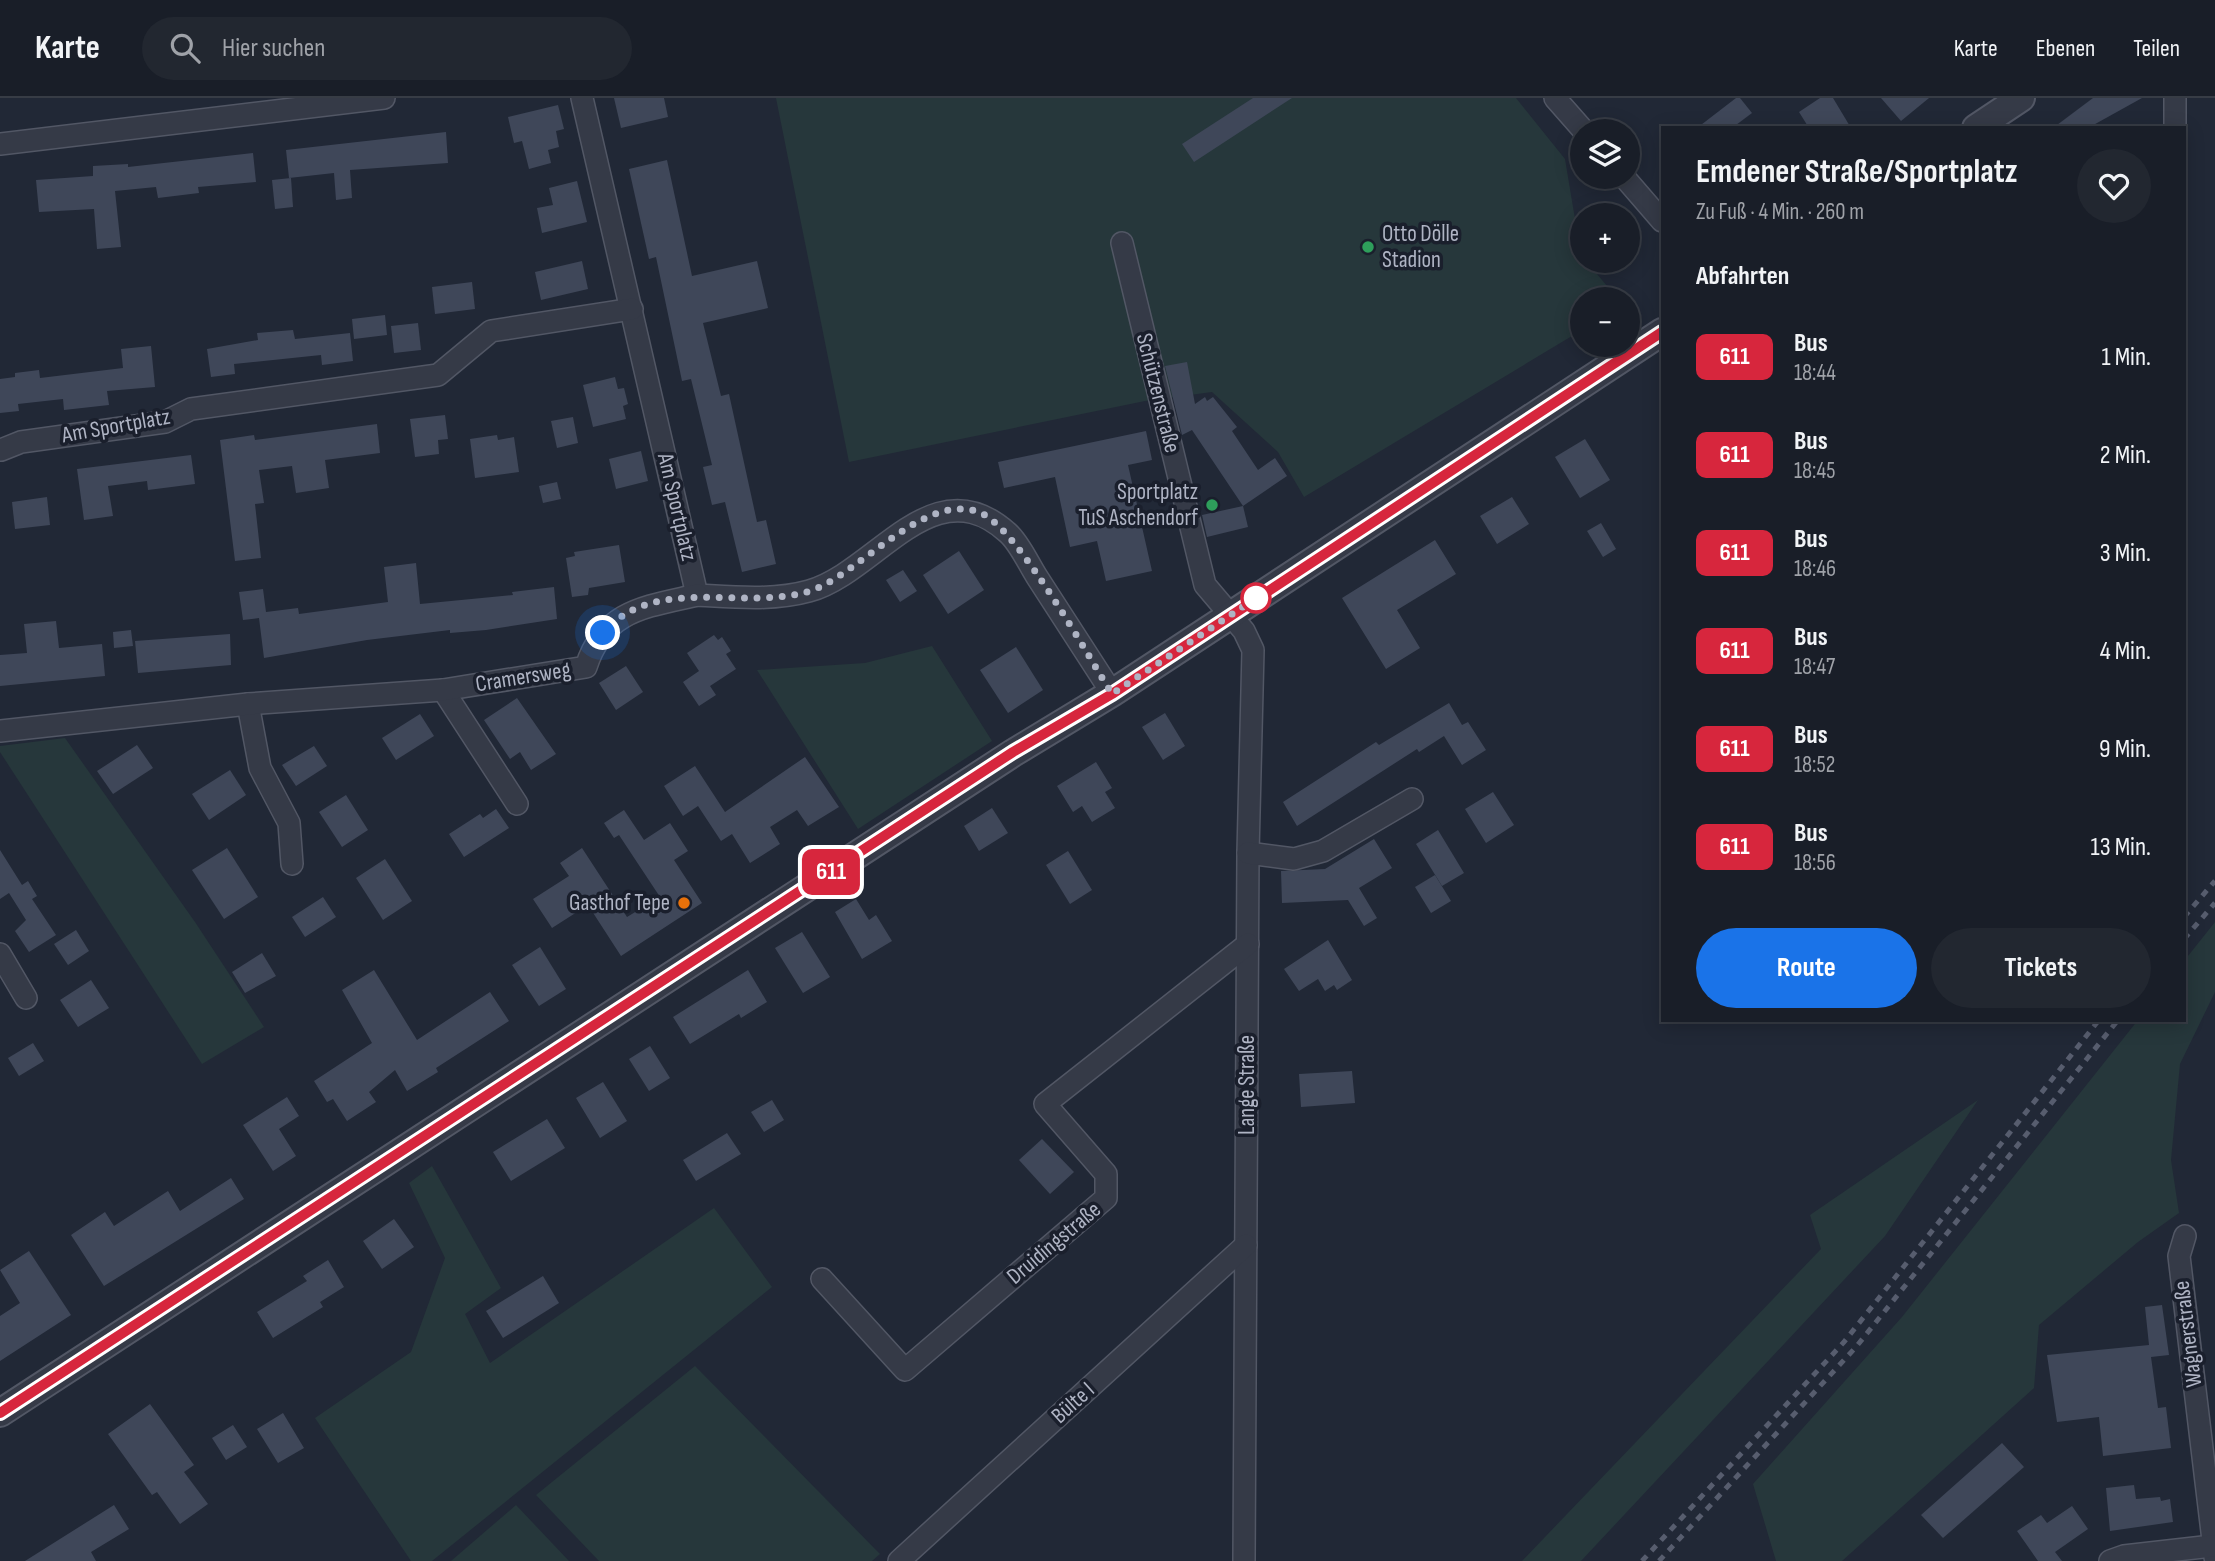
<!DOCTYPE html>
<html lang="de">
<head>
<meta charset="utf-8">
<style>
	body { margin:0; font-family:"Sofia Sans Condensed",sans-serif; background:#222730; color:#f1f3f6; height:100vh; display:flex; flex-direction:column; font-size:26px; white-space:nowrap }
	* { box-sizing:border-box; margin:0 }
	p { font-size:23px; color:#9fa2a8 }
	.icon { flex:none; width:38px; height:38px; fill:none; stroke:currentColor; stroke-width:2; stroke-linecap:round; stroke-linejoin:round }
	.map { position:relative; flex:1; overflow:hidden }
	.details { position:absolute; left:1661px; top:28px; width:525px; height:896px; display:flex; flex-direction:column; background:#191e28; border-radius:0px; box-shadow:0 4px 18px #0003,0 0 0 2px #373c45 }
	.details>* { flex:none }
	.badge { padding:0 14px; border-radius:10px; font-size:24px; line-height:46px }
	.tools { position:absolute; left:1570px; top:21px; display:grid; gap:14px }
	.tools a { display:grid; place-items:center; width:70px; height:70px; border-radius:50%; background:#191e28; box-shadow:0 4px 18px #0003,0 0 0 2px #373c45; font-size:35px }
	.you { position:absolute; width:35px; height:35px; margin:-18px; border:5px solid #fff; border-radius:50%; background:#1a73e8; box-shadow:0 0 0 10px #1a73e833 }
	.map>.badge { position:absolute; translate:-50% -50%; box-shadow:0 0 0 4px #fff }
	h2 { padding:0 35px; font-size:26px; line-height:63px }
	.round { display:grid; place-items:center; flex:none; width:74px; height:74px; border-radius:37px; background:#222730 }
	.head { display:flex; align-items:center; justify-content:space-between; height:119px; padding:0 35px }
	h1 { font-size:33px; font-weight:700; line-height:52px }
	.primary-button { display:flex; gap:14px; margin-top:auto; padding:14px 35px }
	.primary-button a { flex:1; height:80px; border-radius:42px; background:#1a73e8; color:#fff; font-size:28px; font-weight:700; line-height:80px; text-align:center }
	.primary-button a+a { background:#222730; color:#f1f3f6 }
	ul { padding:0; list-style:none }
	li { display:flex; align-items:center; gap:21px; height:98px; padding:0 35px }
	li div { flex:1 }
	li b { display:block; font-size:26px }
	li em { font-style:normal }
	li .badge { min-width:77px; font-weight:700; text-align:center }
	header { display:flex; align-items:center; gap:42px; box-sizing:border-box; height:98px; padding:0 35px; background:#191e28; border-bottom:2px solid #373c45 }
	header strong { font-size:33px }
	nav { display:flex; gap:38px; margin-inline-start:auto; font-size:24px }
	.search { width:490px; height:63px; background:#222730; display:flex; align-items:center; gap:18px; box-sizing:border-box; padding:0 24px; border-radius:38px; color:#9fa2a8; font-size:26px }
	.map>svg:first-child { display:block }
	.green { fill:#26373b }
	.building { fill:#3f4759 }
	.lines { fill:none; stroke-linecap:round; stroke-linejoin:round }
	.minor-casing { stroke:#525765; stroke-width:24 }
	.tertiary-casing { stroke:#525765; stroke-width:30 }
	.minor { stroke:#353a47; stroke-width:21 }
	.tertiary { stroke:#353a47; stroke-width:26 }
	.rail { stroke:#575d6e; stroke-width:5; stroke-dasharray:7 7; stroke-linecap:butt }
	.line-casing { stroke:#fff; stroke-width:16 }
	.line { stroke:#d7263d; stroke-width:10 }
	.walk { stroke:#afb4c4; stroke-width:7; stroke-dasharray:0 12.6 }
	.leisure-dot { fill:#2e9e5b; stroke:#1a1f2c; stroke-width:2.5 }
	.stop-dot { fill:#fff; stroke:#d7263d; stroke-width:3.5 }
	.food-dot { fill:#e8710a; stroke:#1a1f2c; stroke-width:2.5 }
	.labels { text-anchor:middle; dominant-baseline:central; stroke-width:7; stroke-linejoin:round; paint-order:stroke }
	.poi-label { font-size:23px; fill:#afb4c4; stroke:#1a1f2c; text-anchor:end }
	.street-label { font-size:23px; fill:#afb4c4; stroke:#1a1f2c }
</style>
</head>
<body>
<header>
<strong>Karte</strong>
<div class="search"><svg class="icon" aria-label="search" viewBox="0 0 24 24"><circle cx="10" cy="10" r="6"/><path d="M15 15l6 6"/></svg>Hier suchen</div>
<nav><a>Karte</a><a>Ebenen</a><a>Teilen</a></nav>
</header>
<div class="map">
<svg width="2215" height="1463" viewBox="0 0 2215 1463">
	<rect width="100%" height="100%" fill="#212836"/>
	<g class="green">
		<path d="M776,0H1516L1565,61L1582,163H1586L1618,201H1582V232L1304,399L1278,354L1212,294L1145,303L849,364Z"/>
		<path d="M932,548L992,643L858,731L757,572L865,565Z"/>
		<path d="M65,640L195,824L264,929L202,966L0,654V648Z"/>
		<path d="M2215,824V894L2180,966L2171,1062L2179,1115L2138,1144L2039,1227L2034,1290L1842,1463H1776L1753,1386L1902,1219L2138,922H2184V863Z"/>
		<path d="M1978,1002L1885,1138L1581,1463H1522L1821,1151L1810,1117Z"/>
		<path d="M432,1068L501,1190L465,1216L490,1265L714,1110L772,1189L432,1463H411L315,1320L411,1254L445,1160L409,1085Z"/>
		<path d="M695,1268L880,1456L872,1463H599L536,1397Z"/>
		<path d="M516,1407L569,1463H451Z"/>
	</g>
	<g class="building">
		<path d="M614,0H664L668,19L621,30Z"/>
		<path d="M1253,0H1292L1194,64L1182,46Z"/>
		<path d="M1736,0H1740L1752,15L1732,30H1697Z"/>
		<path d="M1820,0H1833L1851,30H1809L1799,14Z"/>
		<path d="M1881,0H1929L1901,23Z"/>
		<path d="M2093,0H2142L2088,30H2053Z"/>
		<path d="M558,7L564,31L556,33L559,49L548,52L551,65L529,71L522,43L514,45L508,19Z"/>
		<path d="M446,34L448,65L350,72L352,100L336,102L334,75L289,80L286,52Z"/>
		<path d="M253,55L256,84L198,89L199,95L158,100L156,89L115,93L121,149L97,151L94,111L39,114L36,82L93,78V68L128,66V69Z"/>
		<path d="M667,62L692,178L757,163L768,210L703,225L721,298L729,296L757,424L766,422L776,466L742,474L725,404L712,407L703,369L712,367L691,281L682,283L656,159L649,161L629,71Z"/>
		<path d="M291,80L293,109L275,111L272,82Z"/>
		<path d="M577,83L587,124L542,135L537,110L553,107L549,90Z"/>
		<path d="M582,163L588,191L541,202L535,174Z"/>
		<path d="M472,184L475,211L435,216L432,189Z"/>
		<path d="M385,217L387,237L354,241L352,221Z"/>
		<path d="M418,225L421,252L394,255L391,228Z"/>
		<path d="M293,232L295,241L350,235L353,263L322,267L321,257L234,266L235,276L211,279L207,251L258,242L257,235Z"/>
		<path d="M151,248L155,289L107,293L109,307L64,312L63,301L18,306L19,313L0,315V281L15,279V275L39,272L40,280L123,270L121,251Z"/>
		<path d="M1187,264L1195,306L1205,299L1207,303L1213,299L1237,329L1232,333L1258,372L1275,360L1287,378L1243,408L1192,332L1182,337L1165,268Z"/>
		<path d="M615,279L618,291L624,290L628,306L623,308L626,321L593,329L583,287Z"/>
		<path d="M445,317L448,341L438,342L439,356L415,359L410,321Z"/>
		<path d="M573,319L578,345L557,350L551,323Z"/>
		<path d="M377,326L380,355L325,362L329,390L296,395L292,368L259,372L264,405L255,406L261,460L235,463L220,342L254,337L255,342Z"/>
		<path d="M1146,333L1152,362L1128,367L1152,473L1106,483L1097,443L1070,449L1055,379L1004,390L998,364Z"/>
		<path d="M497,337L498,342L514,339L519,374L475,380L470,341Z"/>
		<path d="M1585,341L1610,382L1580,400L1555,359Z"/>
		<path d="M641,353L648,383L616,391L609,361Z"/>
		<path d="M191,357L195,386L148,392L147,383L108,388L113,418L84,422L77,371Z"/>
		<path d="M557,384L561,401L543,405L539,388Z"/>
		<path d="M47,399L50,427L15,431L12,404Z"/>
		<path d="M1512,399L1529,426L1497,446L1480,418Z"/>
		<path d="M1243,408L1248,429L1207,439L1202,417Z"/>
		<path d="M1601,425L1616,451L1603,459L1587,433Z"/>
		<path d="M1435,442L1456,476L1397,512L1420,550L1386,571L1342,500Z"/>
		<path d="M619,447L625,484L589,490L588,497L572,499L566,460L575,458L574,454Z"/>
		<path d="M959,453L984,492L948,516L923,477Z"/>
		<path d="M416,465L420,506L513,497L512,494L554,489L557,521L486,532L450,535V532L367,542L264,560L259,520L243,522L239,494L263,491L266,514L298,510L299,516L388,504L384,469Z"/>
		<path d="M903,472L917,493L900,504L886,482Z"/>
		<path d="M56,523L59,550L102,546L105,578L0,588V557L27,555L24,526Z"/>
		<path d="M131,532L133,548L114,550L113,534Z"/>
		<path d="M230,536L231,567L138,575L135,543Z"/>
		<path d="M714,537L718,542L722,539L731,553L726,556L736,571L710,588L716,597L699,608L683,584L699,573L687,555Z"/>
		<path d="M1016,549L1043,592L1008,615L980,572Z"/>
		<path d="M626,568L643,594L616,612L599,585Z"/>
		<path d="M517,600L556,656L531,672L520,654L510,661L484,622Z"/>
		<path d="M1449,605L1462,627L1468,624L1486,652L1462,667L1444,638L1419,654L1417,651L1297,728L1283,704L1376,644L1379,647Z"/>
		<path d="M1165,615L1185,648L1163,662L1142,629Z"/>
		<path d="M420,616L434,638L396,662L382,640Z"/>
		<path d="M137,647L153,670L113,696L97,673Z"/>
		<path d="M314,648L327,668L296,688L282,667Z"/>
		<path d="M805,659L839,709L808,728L797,712L770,729L780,746L750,765L732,736L721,743L698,708L683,718L664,688L695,668L725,714Z"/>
		<path d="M1096,664L1112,690L1105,694L1115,710L1092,724L1082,708L1073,714L1057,688Z"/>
		<path d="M230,672L246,697L209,722L192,696Z"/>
		<path d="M1493,694L1514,727L1486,745L1465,711Z"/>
		<path d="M346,697L368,732L342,749L319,714Z"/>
		<path d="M992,710L1008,735L979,753L964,728Z"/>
		<path d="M496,711L509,730L464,759L449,736L480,716L483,720Z"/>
		<path d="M624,712L644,742L670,725L688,753L674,762L702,805L621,858L588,807L552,830L533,801L569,778L560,765L582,750L627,819L660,799L619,737L614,740L604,725Z"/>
		<path d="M1438,732L1464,775L1442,788L1416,746Z"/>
		<path d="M1374,741L1392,770L1359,790L1377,820L1364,828L1348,802L1282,805L1281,773L1325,771Z"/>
		<path d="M227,750L258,799L224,821L192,772Z"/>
		<path d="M0,752L22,787L28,783L37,798L32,801L56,837L29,854L15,833L26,822L9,795L0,801Z"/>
		<path d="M1068,753L1092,792L1070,806L1046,767Z"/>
		<path d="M385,761L412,803L383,822L356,780Z"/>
		<path d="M1435,777L1451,803L1431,815L1415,789Z"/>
		<path d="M323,799L336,819L305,839L292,819Z"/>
		<path d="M856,801L869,822L876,817L892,843L862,861L835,814Z"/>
		<path d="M76,832L89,853L68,867L54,846Z"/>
		<path d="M802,834L830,879L803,895L775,850Z"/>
		<path d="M1328,842L1352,882L1337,892L1334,887L1325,893L1318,881L1299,893L1284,871Z"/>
		<path d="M540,849L566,891L539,908L512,867Z"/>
		<path d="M262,855L276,878L245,895L232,874Z"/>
		<path d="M374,872L417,942L490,894L509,923L436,970L438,974L407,993L395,972L369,994L376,1004L347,1023L333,1001L327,1004L314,983L372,945L342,892Z"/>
		<path d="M748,872L767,904L741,920L739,916L690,946L673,919Z"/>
		<path d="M91,882L109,910L78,929L60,902Z"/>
		<path d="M33,945L44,963L19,978L8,960Z"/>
		<path d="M650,948L670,980L649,993L629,961Z"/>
		<path d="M1352,973L1355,1005L1301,1009L1299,976Z"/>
		<path d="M603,984L627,1023L600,1040L576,1000Z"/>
		<path d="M287,999L299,1018L279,1031L296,1058L273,1073L243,1027Z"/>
		<path d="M772,1002L784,1022L764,1034L751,1014Z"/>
		<path d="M547,1021L565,1050L511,1083L493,1054Z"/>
		<path d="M727,1035L741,1056L696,1083L683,1062Z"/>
		<path d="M1042,1041L1074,1074L1050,1096L1019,1062Z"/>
		<path d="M231,1080L244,1101L104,1188L71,1137L105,1114L114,1128L168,1093L180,1113Z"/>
		<path d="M394,1121L414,1149L382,1171L363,1143Z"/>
		<path d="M29,1153L71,1217L0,1263V1218L20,1205L0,1172Z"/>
		<path d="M328,1162L344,1189L320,1204L323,1209L273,1240L257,1214L307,1183L303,1178Z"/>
		<path d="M543,1178L559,1205L503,1240L486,1213Z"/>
		<path d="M2162,1207L2169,1257L2151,1259L2158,1310L2166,1309L2171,1350L2103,1358L2099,1319L2057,1324L2047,1257L2149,1247L2145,1209Z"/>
		<path d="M150,1306L194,1367L184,1374L208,1406L180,1426L157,1394L152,1397L108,1336Z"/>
		<path d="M283,1315L304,1350L278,1365L257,1331Z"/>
		<path d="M233,1327L247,1349L226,1362L212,1340Z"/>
		<path d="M2002,1345L2024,1369L1943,1440L1921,1417Z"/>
		<path d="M2134,1387L2136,1401L2160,1399L2161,1403L2170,1401L2173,1424L2110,1433L2106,1390Z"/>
		<path d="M114,1407L129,1431L91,1454L96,1463H25Z"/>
		<path d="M2072,1408L2088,1431L2055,1454L2062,1463H2038L2017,1433L2041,1417L2047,1425Z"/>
	</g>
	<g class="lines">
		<g class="minor-casing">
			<g id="minor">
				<path d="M582,0L697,497C734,499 773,503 809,493C877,474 933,367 1008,435C1020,446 1028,465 1037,479C1062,518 1087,557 1112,595"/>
				<path d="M1555,0L1584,33"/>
				<path d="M2175,0V30"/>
				<path d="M0,46L384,0"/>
				<path d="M1624,79L1662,123"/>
				<path d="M1122,145L1205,487L1244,533L1253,552L1248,755L1244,1463"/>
				<path d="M1,352L21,344L165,324L191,311L438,277L491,233L632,211"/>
				<path d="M443,592L517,706"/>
				<path d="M248,606L260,670L289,725L292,766"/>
				<path d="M0,633L248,606L443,592L586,569C604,512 645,509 697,497"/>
				<path d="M1248,755L1294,761L1323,753L1412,701"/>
				<path d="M0,856L26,900"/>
				<path d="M2185,1138L2179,1158L2215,1459"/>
				<path d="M822,1181L905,1272L1106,1100V1076L1045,1006L1248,846"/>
				<path d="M899,1463L1246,1147"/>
				<path d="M2110,1463L2124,1458L2212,1448"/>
			</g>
		</g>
		<g class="tertiary-casing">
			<g id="tertiary">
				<path d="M1976,30L2021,0"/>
				<path d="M0,1315L1013,655L1112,595L1662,234"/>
			</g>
		</g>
		<use href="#minor" class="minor"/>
		<use href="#tertiary" class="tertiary"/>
		<g class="rail">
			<path d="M2184,819L2215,783"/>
			<path d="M2184,841L2215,805"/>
			<path d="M1642,1463L1844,1244L2099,922"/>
			<path d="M1659,1463L1856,1249L2118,922"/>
		</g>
	</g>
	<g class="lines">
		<g class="line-casing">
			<path id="line" d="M0,1315L1013,654L1112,596L1662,234"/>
		</g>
		<use href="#line" class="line"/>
		<path class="walk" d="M603,535C655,475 744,514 810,493C859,477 928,389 983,416C1019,434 1087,556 1112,596L1256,500"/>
	</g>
	<g class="leisure-dot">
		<circle cx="1368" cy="149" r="7"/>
		<circle cx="1212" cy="407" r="7"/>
	</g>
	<circle class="stop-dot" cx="1256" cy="500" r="14"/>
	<circle class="food-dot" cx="684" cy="805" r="7"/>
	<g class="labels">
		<g class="poi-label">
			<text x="1382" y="136" text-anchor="start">Otto Dölle<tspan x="1382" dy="26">Stadion</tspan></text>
			<text x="1198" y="394">Sportplatz<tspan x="1198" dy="26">TuS Aschendorf</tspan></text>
			<text x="670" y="805">Gasthof Tepe</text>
		</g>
		<g class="street-label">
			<text transform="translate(1158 295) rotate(76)">Schützenstraße</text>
			<text transform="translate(116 328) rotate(-10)">Am Sportplatz</text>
			<text transform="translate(677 409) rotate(77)">Am Sportplatz</text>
			<text transform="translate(523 579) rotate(-9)">Cramersweg</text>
			<text transform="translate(1247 987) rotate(-90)">Lange Straße</text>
			<text transform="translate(1054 1145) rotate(-40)">Druidingstraße</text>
			<text transform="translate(2188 1236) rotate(-97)">Wagnerstraße</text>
			<text transform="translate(1073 1305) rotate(-42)">Bülte I</text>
		</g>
	</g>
</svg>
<div class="tools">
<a><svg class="icon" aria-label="layers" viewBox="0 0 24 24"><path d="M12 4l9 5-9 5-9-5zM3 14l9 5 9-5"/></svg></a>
<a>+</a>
<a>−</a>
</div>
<div class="you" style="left:603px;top:535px"></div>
<b class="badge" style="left:831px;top:774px;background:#d7263d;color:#fff">611</b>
<section class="details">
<div class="head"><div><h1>Emdener Straße/Sportplatz</h1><p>Zu Fuß · 4 Min. · 260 m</p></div><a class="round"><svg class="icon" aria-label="heart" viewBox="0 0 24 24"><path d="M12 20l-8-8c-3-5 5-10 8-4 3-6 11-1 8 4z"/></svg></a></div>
<h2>Abfahrten</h2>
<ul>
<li><span class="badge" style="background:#d7263d;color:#fff">611</span><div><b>Bus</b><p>18:44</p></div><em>1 Min.</em></li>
<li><span class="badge" style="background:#d7263d;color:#fff">611</span><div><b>Bus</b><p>18:45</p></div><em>2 Min.</em></li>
<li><span class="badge" style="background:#d7263d;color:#fff">611</span><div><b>Bus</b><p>18:46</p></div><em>3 Min.</em></li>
<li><span class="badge" style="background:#d7263d;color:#fff">611</span><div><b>Bus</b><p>18:47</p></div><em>4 Min.</em></li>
<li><span class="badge" style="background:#d7263d;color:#fff">611</span><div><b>Bus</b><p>18:52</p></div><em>9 Min.</em></li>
<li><span class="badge" style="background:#d7263d;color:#fff">611</span><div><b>Bus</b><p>18:56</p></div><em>13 Min.</em></li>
</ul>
<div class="primary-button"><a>Route</a><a>Tickets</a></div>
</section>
</div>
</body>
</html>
